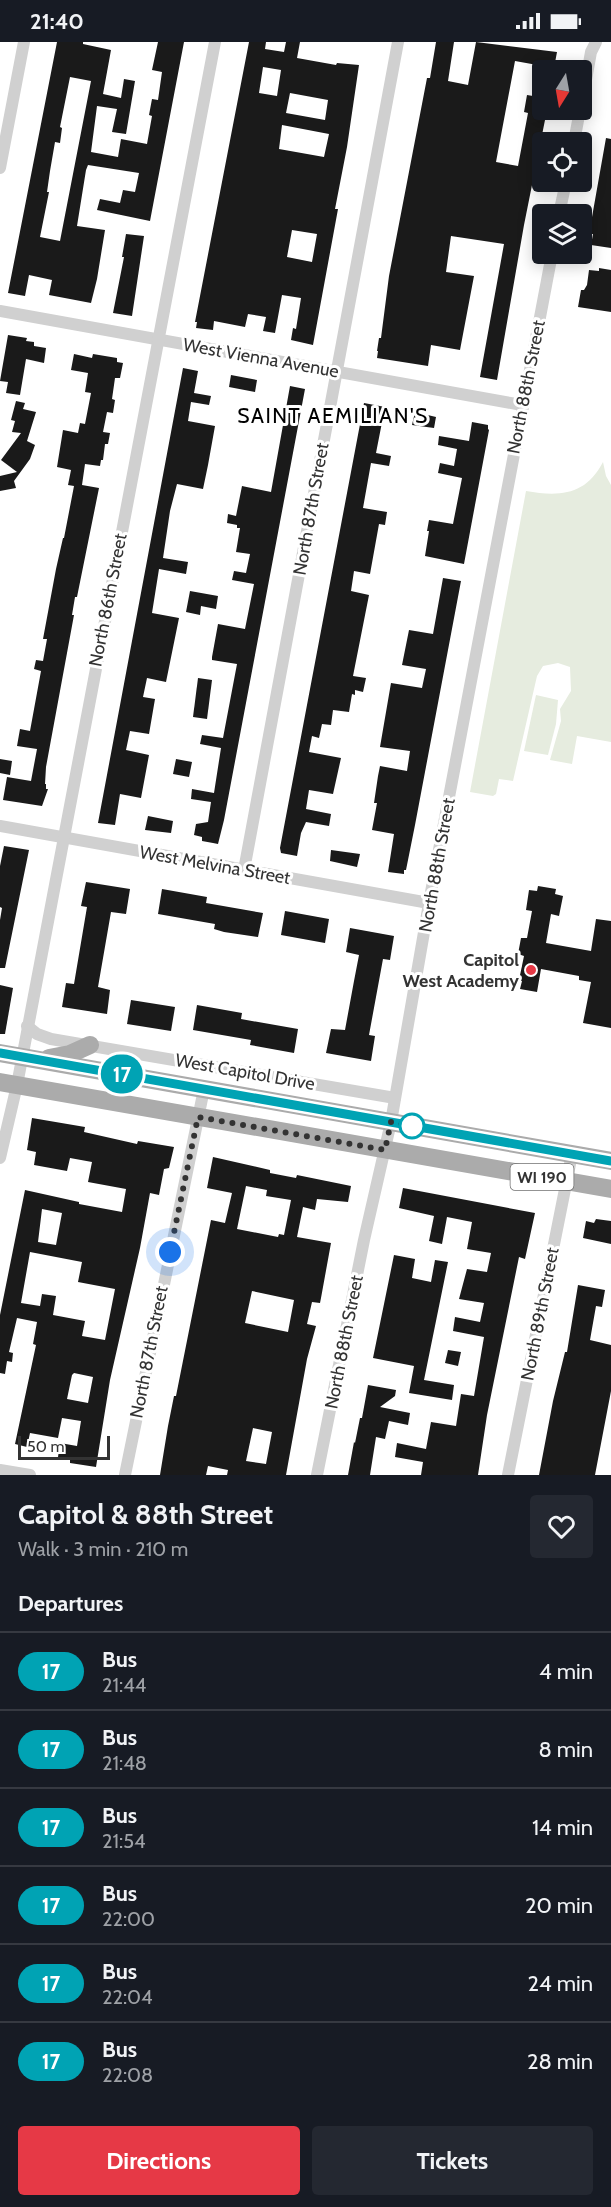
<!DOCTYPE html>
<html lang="en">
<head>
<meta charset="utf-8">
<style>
	body { margin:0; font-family:Cabin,sans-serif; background:#242831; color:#f1f3f6; height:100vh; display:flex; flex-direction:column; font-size:22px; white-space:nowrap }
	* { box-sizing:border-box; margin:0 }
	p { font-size:20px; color:#9ea1a6 }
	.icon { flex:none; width:33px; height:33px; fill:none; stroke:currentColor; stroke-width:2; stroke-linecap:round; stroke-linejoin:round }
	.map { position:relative; height:1433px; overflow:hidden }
	.drawer { display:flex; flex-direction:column; background:#171b24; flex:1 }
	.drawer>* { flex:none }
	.badge { padding:0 12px; border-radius:20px; font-size:21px; line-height:39px }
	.needle { width:39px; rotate:191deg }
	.tools { position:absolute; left:532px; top:18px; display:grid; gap:12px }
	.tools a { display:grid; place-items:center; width:60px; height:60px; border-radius:6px; background:#171b24; box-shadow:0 3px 15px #0003; font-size:30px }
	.scale { position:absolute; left:18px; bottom:15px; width:92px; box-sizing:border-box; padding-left:6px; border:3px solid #333; border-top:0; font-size:16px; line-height:21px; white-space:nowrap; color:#333; -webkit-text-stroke:4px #fff; paint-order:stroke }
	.you { position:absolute; width:30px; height:30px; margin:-15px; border:4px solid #fff; border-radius:50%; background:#1a73e8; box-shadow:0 0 0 9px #1a73e833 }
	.map>.badge { position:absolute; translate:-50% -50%; box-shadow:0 0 0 3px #fff }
	h2 { padding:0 18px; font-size:22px; line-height:54px }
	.round { display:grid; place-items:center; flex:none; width:63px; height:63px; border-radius:6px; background:#242831 }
	.head { display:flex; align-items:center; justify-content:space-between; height:102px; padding:0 18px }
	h1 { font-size:28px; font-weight:700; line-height:45px }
	.cta { display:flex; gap:12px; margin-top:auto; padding:12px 18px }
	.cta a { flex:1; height:69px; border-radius:6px; background:#e63946; color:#fff; font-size:24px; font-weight:700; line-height:69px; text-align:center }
	.cta a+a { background:#242831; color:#f1f3f6 }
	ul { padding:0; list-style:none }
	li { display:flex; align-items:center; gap:18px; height:78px; padding:0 18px; border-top:2px solid #363941 }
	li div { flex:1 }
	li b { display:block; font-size:22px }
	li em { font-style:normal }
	li .badge { min-width:66px; font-weight:700; text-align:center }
	.status { display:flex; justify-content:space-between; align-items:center; height:42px; padding:0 30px; background:#171b24; direction:ltr }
	.status svg { height:16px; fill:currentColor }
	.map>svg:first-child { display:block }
	.green { fill:#e6ecdf }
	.building { fill:#1a1a1a; fill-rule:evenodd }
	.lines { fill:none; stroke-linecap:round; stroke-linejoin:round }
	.minor { stroke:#d0d0d0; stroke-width:12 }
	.primary { stroke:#ababab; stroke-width:18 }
	.line-casing { stroke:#fff; stroke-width:14 }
	.line { stroke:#00a3b4; stroke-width:9 }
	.walk { stroke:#333; stroke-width:6; stroke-dasharray:0 10.8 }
	.poi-dot { fill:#e63946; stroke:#fff; stroke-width:2 }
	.stop-dot { fill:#fff; stroke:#00a3b4; stroke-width:3 }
	.labels { text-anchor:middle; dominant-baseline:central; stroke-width:6; stroke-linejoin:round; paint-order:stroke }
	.shield { fill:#fff; stroke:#707070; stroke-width:1.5 }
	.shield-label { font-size:16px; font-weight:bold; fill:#333 }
	.street-label { font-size:18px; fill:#333; stroke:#fff }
	.poi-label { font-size:18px; font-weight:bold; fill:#333; stroke:#fff; text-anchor:end }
	.quarter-label { font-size:21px; letter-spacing:1.5px; fill:#000; stroke:#fff }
</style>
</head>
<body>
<div class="status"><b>21:40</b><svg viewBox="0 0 49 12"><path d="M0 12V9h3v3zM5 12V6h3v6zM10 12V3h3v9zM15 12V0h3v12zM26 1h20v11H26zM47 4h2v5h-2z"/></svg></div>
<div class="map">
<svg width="611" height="1433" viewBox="0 0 611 1433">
	<rect width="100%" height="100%" fill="#fff"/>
	<g class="green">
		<path d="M603,420L606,434L611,443V700L577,694L572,722L550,718L561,679L560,667L571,649L570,625L558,621L543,624L537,634L513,739L499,737L496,752L493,754L470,750L526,449C560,455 586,453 603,420Z"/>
		<path d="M536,653L558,658L556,682L548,713L524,709Z"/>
	</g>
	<g class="building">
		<path d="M57,0H83V2L111,8L103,52L121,56L124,37L135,39L126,92L112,90L117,67L97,64L91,110L118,115L121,97L147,102L152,74L149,73L152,57L158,58L162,30L152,28L158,0H184L150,179L97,168L100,157L120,161L123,148L135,150L139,131L88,123L86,128L77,184L105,188L97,237L91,261L49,253L52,238L29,233L25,254L8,251ZM70,35L91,39L60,199L40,195L49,150H47L50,129L55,100L60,101L62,86L60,85Z"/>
		<path d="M249,0H266L265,7L284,10L286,0H300L297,16L336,23L337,21L359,23L347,105L335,167H338L313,303L291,298L293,286L296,287L301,256L282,253L275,291L263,289L266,275L248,272L245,285L214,279L213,288L196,286L197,280H195ZM263,25L281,28L277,54L259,51ZM290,51L328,58L325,78L286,71ZM282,83L329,92L324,115L279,107ZM292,188L317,192L312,220L287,215Z"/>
		<path d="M436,0H454L448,39L468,43L476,0L557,10L554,26L515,19L502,88L496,120L518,124L528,71L524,70L527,53L533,54L538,27L543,28V68H547L524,183L497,338L480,335L504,202L451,194L446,230L474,234L460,308L431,303L428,324L377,316L378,309H377L379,296H381L389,234L427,36H430Z"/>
		<path d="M606,96L611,97V206L591,203L593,192H589Z"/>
		<path d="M126,192L144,194L132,274L113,271L124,215H122Z"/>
		<path d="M599,226L611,228V270L578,265L581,248H584L587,243L589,228L599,229Z"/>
		<path d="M8,293L27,296L26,299L34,300V304L46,306L44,321L26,317L20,353L6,351L8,340L0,339Z"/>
		<path d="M74,312L92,316L93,312L117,316V320L123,321L120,336H115L112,357L115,358L113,371L107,370L103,390L110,391L108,402H105L103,418H101L100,424L85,422L82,443L99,446L77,555H75L72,573H74L46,725L45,742H46V747H48L42,764L3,758L7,735L31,739L37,707L17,704L20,687L30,689L41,629L34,627L36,618L43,619L47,597H43L56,527L63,496H64L74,444L68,443L71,428L57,425L63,388L78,391L80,381L85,382L91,351L85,350L88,331L71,328Z"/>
		<path d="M183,326L198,329L194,351L211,354L209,363L191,360L188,379L215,384L208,423L203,447L177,442L170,469L163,516L188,520L186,532L159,527L152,571L179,576L166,640L147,636L143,655L155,657L149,692L130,689L126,708L149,713L141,756L120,752L115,783L98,781Z"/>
		<path d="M231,333L257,338L255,350L229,345Z"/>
		<path d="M290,344L305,347L224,778L218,802L213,801L202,799V795L194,793L196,782L208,780L211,760L191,757L192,747L214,751L221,706L200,702L202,693L223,696L237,622L212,618V615L218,582L245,587L254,542L232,538L234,529L246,531L250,512L236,510L240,486H237V483L227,481L228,472L236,474L242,444L271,450Z"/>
		<path d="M16,359L25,361L23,367L36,370L27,399L35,403L30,417L14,439L16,446L0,449V434L17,430L1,418L21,391L12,390L15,379L11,378Z"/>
		<path d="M364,361L385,365L376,411L391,414L389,424L371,421L363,466L387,470L385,483L379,482L370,532L354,529L351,549L369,553L353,634L366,636L363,650L355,648V653L352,652L349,670L333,668L331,683L322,682L319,696L312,694L309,710L341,716L333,752L309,748L306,767L331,772L329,784L306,780L301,791L297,814L281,811L280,806Z"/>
		<path d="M415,370L436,375L434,386L412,383Z"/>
		<path d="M472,380L488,383V387L489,388L464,522L425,514L429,489H427L429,478L453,482L462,436L438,431L440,421L454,424L457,407L438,403L439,394L469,399Z"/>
		<path d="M443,536L461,539L415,783L406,828H404V832L388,830L394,792L372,788L377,761H374L378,734L380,724L407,729L410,709L380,705L391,641L422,646L426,627L402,623L409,588L433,592Z"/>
		<path d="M190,549L218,554L216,567L201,564L200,573L186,570Z"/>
		<path d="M198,636L212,638L207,677L193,675Z"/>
		<path d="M0,717L12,719L10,733L0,731Z"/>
		<path d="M176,717L192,720L189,735L173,732Z"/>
		<path d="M148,774L173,779L171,791L145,788Z"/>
		<path d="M4,804L29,808L5,926H0V878L2,866L0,865V824Z"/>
		<path d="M331,808L360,812L357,825L330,819Z"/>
		<path d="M86,840L130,847L126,872L111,870L98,945L110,948L107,972L62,965L66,941L74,942L87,865L81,864Z"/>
		<path d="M538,844L556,847L555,852L563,854L559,874L551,872L546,901L591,909L596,877L611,879V986L583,981L591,940L579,938V934L541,927L537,950L520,947L522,939L519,938L524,914L518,912L521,896H527L532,869L526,868L529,848L537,849Z"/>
		<path d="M162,847L207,855L206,861L263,871L258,895L224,890L214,887L215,882L158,872Z"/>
		<path d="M285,869L329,877L325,901L281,893Z"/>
		<path d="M350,886L394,894L390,918L383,917L369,993L375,994L371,1019L326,1011L331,987L345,988L354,939L359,913L346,910Z"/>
		<path d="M0,943L13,946L5,992H0Z"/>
		<path d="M131,958L175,965L171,989L127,982Z"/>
		<path d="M197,963L242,971L241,977L298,987L294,1011L250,1003L251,998L193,988Z"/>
		<path d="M32,1076L85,1085L84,1090L137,1102L138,1099L174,1105L169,1126L164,1127L159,1153L150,1151L140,1206L110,1338L96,1425L70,1421V1417L58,1415L60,1401L77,1404L81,1379L62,1376L58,1396L30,1391L27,1405L15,1402L36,1303L33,1302L37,1280L17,1276L9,1310L13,1311L12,1320L7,1319L5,1332L0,1331V1273L25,1148L79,1160V1162L122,1170L126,1147L88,1140L92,1120L70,1116L67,1129L34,1123L36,1110L27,1108ZM42,1167L62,1171L56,1203L38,1200ZM30,1210L82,1220L78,1240L115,1247L105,1298L82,1294L85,1279L53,1273L56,1254L42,1252L40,1264L21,1261ZM74,1331L93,1335L88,1361L67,1357L72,1333Z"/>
		<path d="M213,1115L270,1128V1131L296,1136L297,1133L351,1144L348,1160L317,1157L315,1168L303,1165L297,1195L331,1201L321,1256L320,1261L312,1260L307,1282L316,1284L307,1317L286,1433H227L228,1428L208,1424L206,1433H160L168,1384L174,1354H176L211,1178L225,1181L232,1151L207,1146ZM246,1144L267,1148L266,1154L291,1158L284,1193L279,1192L278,1195L237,1187ZM252,1249L294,1258L288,1290L245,1281ZM253,1386L272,1390L266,1422L246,1419Z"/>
		<path d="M403,1146L535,1171L525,1217L519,1215L487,1373L478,1433H421L423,1420L395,1415L397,1401L426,1407L431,1380L456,1384L461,1352L474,1354L484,1295L453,1289L455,1275L480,1280L484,1261L459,1257L467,1227L487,1230L491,1211L467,1207L472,1180L447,1175L442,1202L429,1199L434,1174L399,1166Z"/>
		<path d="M596,1177L611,1179V1202L583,1196L586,1179L594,1181Z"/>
		<path d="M394,1213L415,1217L412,1236L431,1240L435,1218L448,1220L424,1338L454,1343L452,1358L409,1351L414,1324L373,1316Z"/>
		<path d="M578,1243L605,1248L602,1265L596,1264L590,1298L611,1303V1349L595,1433H539L553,1359L565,1310H567Z"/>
		<path d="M448,1308L461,1310L458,1324L445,1321Z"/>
		<path d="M368,1343L396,1348L395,1354L380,1365L410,1371L408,1383L389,1379L385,1397L376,1395L370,1433H348L354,1400L355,1401L360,1376H362Z"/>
	</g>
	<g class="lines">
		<g class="minor">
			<path d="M582,60L591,10L596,0"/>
			<path d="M574,100L580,68"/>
			<path d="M0,126L24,0"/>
			<path d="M559,172L566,140"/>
			<path d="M0,269L522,363"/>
			<path d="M0,784L429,861"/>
			<path d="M244,828L398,0"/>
			<path d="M27,984L37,992L51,997L395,1056"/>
			<path d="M0,1116L17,1043L215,0"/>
			<path d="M0,1428L30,1433"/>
			<path d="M125,1433L204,1047"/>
			<path d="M317,1433L364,1198L391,1080L431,850L552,212"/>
			<path d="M508,1433L572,1112"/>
		</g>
		<g class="primary">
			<path d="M0,1011L611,1119"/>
			<path d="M49,1016L70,1012L90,1003"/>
			<path d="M0,1040L611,1147"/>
		</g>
	</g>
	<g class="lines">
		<g class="line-casing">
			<path id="line" d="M0,1011L611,1119"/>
		</g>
		<use href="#line" class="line"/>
		<path class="walk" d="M170,1210L198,1075L385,1108L391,1080L412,1084"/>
	</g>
	<circle class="poi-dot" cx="531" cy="928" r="6"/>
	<circle class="stop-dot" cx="412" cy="1084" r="12"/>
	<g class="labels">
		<rect class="shield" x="510.5" y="1122" width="63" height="26" rx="4.5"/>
		<g class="shield-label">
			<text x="542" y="1135">WI 190</text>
		</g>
		<g class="street-label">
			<text transform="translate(261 316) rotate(10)">West Vienna Avenue</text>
			<text transform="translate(526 345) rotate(-79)">North 88th Street</text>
			<text transform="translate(311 467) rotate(-80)">North 87th Street</text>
			<text transform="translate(108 558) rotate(-79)">North 86th Street</text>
			<text transform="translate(215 823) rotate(10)">West Melvina Street</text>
			<text transform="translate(437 823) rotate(-80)">North 88th Street</text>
			<text transform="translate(245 1030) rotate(10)">West Capitol Drive</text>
			<text transform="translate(540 1272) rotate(-79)">North 89th Street</text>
			<text transform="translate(344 1300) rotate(-79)">North 88th Street</text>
			<text transform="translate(149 1310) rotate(-79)">North 87th Street</text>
		</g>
		<g class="poi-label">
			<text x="519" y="918">Capitol<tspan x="519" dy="21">West Academy</tspan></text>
		</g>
		<g class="quarter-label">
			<text x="333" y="373">SAINT AEMILIAN'S</text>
		</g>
	</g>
</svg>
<div class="tools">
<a><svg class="needle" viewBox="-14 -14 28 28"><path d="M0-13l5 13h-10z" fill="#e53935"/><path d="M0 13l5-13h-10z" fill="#9ea1a6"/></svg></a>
<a><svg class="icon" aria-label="locate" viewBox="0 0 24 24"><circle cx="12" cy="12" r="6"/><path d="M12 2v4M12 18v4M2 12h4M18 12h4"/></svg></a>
<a><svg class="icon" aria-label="layers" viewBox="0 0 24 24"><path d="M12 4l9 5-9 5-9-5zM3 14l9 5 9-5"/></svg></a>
</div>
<div class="scale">50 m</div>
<div class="you" style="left:170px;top:1210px"></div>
<b class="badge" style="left:122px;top:1032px;background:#00a3b4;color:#fff">17</b>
</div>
<section class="drawer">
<div class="head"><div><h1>Capitol &amp; 88th Street</h1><p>Walk · 3 min · 210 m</p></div><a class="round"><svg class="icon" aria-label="heart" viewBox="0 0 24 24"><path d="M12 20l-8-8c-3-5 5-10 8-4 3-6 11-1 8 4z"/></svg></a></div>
<h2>Departures</h2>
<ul>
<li><span class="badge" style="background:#00a3b4;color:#fff">17</span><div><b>Bus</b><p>21:44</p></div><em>4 min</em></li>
<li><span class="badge" style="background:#00a3b4;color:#fff">17</span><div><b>Bus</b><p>21:48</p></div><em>8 min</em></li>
<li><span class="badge" style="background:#00a3b4;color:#fff">17</span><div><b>Bus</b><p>21:54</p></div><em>14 min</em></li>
<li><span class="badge" style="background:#00a3b4;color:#fff">17</span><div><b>Bus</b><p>22:00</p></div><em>20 min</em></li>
<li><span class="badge" style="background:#00a3b4;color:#fff">17</span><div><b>Bus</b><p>22:04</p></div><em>24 min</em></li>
<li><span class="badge" style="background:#00a3b4;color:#fff">17</span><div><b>Bus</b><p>22:08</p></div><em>28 min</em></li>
</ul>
<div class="cta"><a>Directions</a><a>Tickets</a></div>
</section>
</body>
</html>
